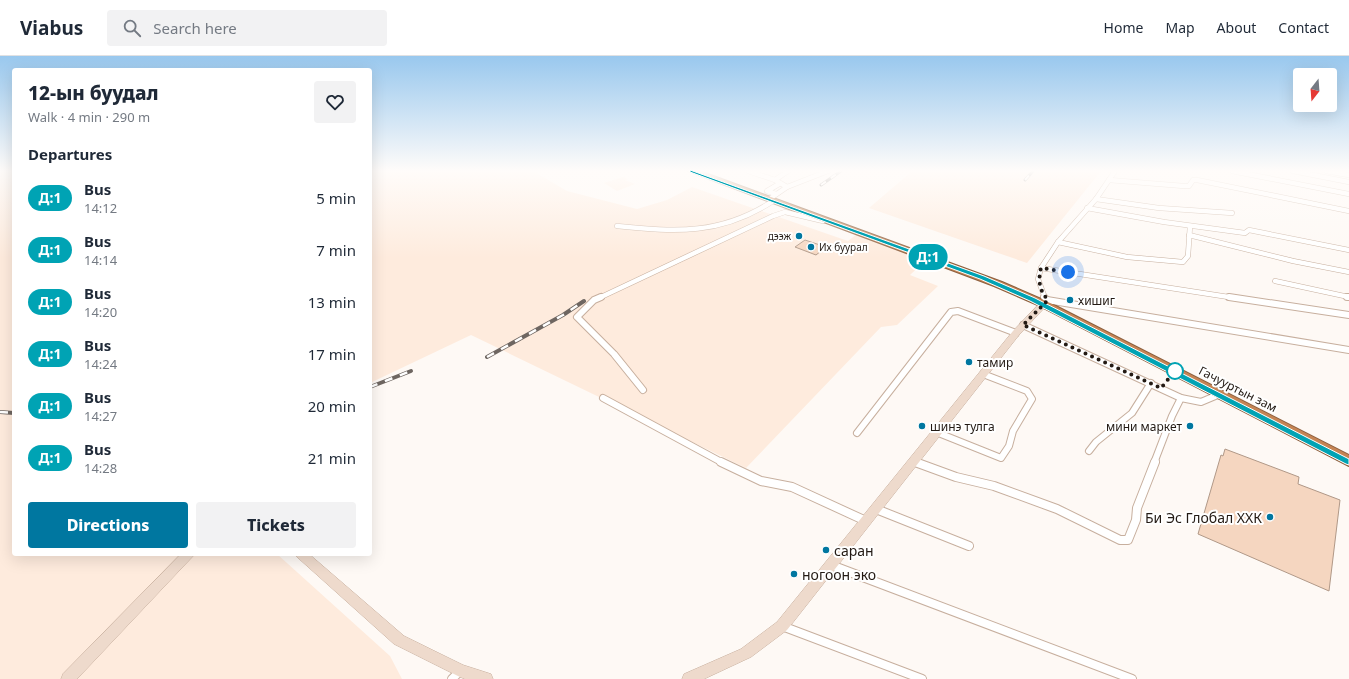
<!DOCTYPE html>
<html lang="en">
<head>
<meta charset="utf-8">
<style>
	body { margin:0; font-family:"Noto Sans",sans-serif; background:#f2f2f3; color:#1f2937; height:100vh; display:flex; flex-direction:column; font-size:15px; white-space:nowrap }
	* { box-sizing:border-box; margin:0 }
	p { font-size:13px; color:#747a83 }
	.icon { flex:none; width:22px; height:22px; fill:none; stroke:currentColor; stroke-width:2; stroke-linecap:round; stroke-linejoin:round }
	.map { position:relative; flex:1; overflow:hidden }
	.drawer { position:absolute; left:12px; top:12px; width:360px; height:488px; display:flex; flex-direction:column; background:#fff; border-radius:4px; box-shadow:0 4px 16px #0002 }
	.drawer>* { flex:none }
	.badge { padding:0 8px; border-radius:13px; font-size:14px; line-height:26px }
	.needle { width:26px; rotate:197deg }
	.fabs { position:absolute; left:1293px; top:12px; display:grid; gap:8px }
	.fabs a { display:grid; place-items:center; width:44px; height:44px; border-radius:4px; background:#fff; box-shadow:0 4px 16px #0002; font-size:20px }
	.you { position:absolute; width:20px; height:20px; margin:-10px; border:3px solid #fff; border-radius:50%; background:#1a73e8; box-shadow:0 0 0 6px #1a73e833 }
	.map>.badge { position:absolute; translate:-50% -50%; box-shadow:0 0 0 2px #fff }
	h2 { padding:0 16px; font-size:15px; line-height:36px }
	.round { display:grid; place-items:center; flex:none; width:42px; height:42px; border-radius:4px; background:#f2f2f3 }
	.head { display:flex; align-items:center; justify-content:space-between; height:68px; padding:0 16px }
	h1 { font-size:19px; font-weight:800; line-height:30px }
	.cta { display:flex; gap:8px; margin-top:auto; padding:8px 16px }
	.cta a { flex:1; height:46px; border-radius:4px; background:#0077a0; color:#fff; font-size:16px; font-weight:800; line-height:46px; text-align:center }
	.cta a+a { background:#f2f2f3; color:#1f2937 }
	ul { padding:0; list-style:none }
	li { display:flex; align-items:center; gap:12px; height:52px; padding:0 16px }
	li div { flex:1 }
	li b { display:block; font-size:15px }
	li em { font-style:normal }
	li .badge { min-width:44px; font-weight:700; text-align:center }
	header { display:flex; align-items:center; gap:24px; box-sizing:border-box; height:56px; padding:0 20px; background:#fff; border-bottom:1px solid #e0e1e3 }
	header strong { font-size:19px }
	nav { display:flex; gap:22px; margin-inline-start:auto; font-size:14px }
	.search { width:280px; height:36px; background:#f2f2f3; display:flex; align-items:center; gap:10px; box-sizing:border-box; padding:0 14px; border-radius:4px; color:#747a83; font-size:15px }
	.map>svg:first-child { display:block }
	.built { fill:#feebdd }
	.building { fill:#f5d6c0; stroke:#b09887 }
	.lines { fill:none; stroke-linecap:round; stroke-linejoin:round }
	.street-far2-casing { stroke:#c7af9e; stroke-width:5.5 }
	.street-far1-casing { stroke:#c7af9e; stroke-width:8 }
	.street-casing { stroke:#c7af9e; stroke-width:10 }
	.secondary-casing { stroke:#c7af9e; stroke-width:1 }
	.highway-casing { stroke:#8c5f3e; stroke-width:2 }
	.street-far2 { stroke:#fff; stroke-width:4.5 }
	.street-far1 { stroke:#fff; stroke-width:6 }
	.street { stroke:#fff; stroke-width:8 }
	.secondary { fill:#eedacc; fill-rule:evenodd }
	.highway { fill:#c58454; fill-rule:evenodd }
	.rail-far1-casing { stroke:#6e6661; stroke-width:3 }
	.rail-casing { stroke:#6e6661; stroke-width:4 }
	.rail-far1 { stroke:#fff; stroke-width:2; stroke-dasharray:6; stroke-linecap:butt }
	.rail { stroke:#fff; stroke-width:2.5; stroke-dasharray:8; stroke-linecap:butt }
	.line { fill:#00a3b4; stroke:#fff }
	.walk { stroke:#231a14; stroke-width:4; stroke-dasharray:0 7.2 }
	.poi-dot { fill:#0077a0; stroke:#fff; stroke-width:1.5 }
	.stop-dot { fill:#fff; stroke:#00a3b4; stroke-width:2 }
	.labels { text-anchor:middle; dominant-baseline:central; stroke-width:4; stroke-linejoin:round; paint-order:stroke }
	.far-poi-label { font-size:10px; fill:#231a14; stroke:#fff; text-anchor:end }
	.poi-label { font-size:12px; fill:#231a14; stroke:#fff; text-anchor:start }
	.street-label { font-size:12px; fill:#231a14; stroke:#fff }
	.near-poi-label { font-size:14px; fill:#231a14; stroke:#fff; text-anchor:start }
</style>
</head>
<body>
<header>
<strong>Viabus</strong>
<div class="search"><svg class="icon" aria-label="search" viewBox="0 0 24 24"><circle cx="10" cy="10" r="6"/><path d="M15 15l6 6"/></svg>Search here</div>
<nav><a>Home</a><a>Map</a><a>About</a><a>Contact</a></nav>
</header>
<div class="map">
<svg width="1349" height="623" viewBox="0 0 1349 623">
	<rect width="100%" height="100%" fill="#fef9f5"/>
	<g class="built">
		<path d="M0,115H14V498H277L390,600L402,623H0Z"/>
		<path d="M370,115H533L567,135L637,153L667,144L692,131L848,185L857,178L927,203L910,219L938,230L897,269L881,271L746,412L471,279L370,327Z"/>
		<path d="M909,115H1101L1027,207L869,152L911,116Z"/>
		<path d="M623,121L628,123L625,124L635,128L617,135L604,127Z"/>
	</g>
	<g class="building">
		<path d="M805,184L826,191L816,199L795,191Z"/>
		<path d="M1225,393L1299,421L1298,428L1340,444L1329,535L1198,478L1221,399L1223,400Z"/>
	</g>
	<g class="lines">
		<g class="street-far2-casing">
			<g id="street-far2">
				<path d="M748,115L775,124"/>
				<path d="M1232,115L1349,138"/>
				<path d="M1293,115L1349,126"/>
				<path d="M1326,115L1349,119"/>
				<path d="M1109,124L1184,130H1189L1193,124H1197L1349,155"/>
				<path d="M787,131L828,115"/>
				<path d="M776,138L767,135L779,128"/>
				<path d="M771,142L787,131L775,124L788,115"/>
				<path d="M1096,143L1159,152L1232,157"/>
				<path d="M1087,152L1164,166L1245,177L1249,174L1349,194"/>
				<path d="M617,170C677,176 721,179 773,145"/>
				<path d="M1189,179L1293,205L1349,216"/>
				<path d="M1058,186L1127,201L1183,206L1188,200L1190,170"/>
				<path d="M1041,212L1235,242"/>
				<path d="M1275,225L1349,241"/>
				<path d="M599,242L773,160L785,156L823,165"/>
				<path d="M1045,242L1038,223L1041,212L1058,186L1096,143L1115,115"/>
			</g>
		</g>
		<g class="street-far1-casing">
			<g id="street-far1">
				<path d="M601,241L594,244L577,261L614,298L643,334"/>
				<path d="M1044,241L1047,244"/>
				<path d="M1229,241L1349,259"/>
				<path d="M1347,241H1349"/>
				<path d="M1044,248L1047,244L1349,294"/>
				<path d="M1023,269L1181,342L1201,346L1220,338"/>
				<path d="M603,342L723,407"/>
				<path d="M936,376L1001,402L1009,390L1013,375L1032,343L1027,335L983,318"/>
				<path d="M857,377L951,256L958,255L1016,277"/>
				<path d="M1089,395L1096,386L1132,357L1151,327"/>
				<path d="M913,405L918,407"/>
				<path d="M1154,407L1172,360L1181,342"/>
			</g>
		</g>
		<g class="street-casing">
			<g id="street">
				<path d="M721,406L761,425L792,431L866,465"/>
				<path d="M915,406L956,421L994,430L1057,453L1120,484H1128L1136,464L1137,452L1155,406"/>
				<path d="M876,453L969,490"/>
				<path d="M831,509L1132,623"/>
				<path d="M782,570L922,623"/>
				<path d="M452,623L460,615"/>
			</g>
		</g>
		<g class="secondary-casing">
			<g id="secondary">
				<path d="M1041,246H1044L1048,248L1019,279L787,574L751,601L704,623H682L684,618L741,593L777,566L1013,275Z"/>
				<path d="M181,498H195L77,623H61L63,618Z"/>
				<path d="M295,498H309L404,580L463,609L491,618L493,623H465L460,621L394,588L297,501Z"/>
			</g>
		</g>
		<g class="highway-casing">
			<path id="highway" d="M688,115H700L1002,226L1048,246L1349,399V410L1040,250L994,230Z"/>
		</g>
		<use href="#street-far2" class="street-far2"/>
		<use href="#street-far1" class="street-far1"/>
		<use href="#street" class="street"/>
		<use href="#secondary" class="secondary"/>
		<use href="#highway" class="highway"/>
		<g class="rail-far1-casing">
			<g id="rail-far1">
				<path d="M1025,124L1033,115"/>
				<path d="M821,129L841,115"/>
			</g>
		</g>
		<g class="rail-casing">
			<g id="rail">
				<path d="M487,301L563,259L584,245"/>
				<path d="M370,331L411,315"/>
				<path d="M0,356L14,357"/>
			</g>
		</g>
		<use href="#rail-far1" class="rail-far1"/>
		<use href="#rail" class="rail"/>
	</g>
	<linearGradient id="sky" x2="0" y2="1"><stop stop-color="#99c8ee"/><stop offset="0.57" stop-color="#fffcfa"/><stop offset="1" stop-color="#fffcfa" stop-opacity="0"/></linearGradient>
	<rect width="1349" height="202" fill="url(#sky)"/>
	<path class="line" d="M690,114L984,220L1035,242L1349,403V409L1346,408L1030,245L980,223L690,116Z"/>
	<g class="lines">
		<path class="walk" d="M1068,216L1041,212C1038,224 1039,234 1048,244L1023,269L1161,332L1175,315"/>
	</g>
	<g class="poi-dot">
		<circle cx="799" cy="180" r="4"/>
		<circle cx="811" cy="191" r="4"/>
		<circle cx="1070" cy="244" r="4"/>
		<circle cx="969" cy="306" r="4"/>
		<circle cx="922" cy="370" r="4"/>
		<circle cx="1190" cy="370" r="4"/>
		<circle cx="1270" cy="461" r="4"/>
		<circle cx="826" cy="494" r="4"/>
		<circle cx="794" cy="518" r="4"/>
	</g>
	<circle class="stop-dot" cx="1175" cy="315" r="8"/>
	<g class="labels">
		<g class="far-poi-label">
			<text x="791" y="180">дээж</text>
			<text x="819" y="191" text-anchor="start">Их буурал</text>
		</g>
		<g class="poi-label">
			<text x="1078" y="244">хишиг</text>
			<text x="977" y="306">тамир</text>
			<text x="930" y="370">шинэ тулга</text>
			<text x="1182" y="370" text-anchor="end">мини маркет</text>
		</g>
		<g class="street-label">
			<text transform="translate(1238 333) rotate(27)">Гачууртын зам</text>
		</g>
		<g class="near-poi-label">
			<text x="1262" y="461" text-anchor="end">Би Эс Глобал ХХК</text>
			<text x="834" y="494">саран</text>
			<text x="802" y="518">ногоон эко</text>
		</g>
	</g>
</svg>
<div class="fabs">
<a><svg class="needle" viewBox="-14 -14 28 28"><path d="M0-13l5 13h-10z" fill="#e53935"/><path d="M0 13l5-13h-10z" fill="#747a83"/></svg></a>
</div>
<div class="you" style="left:1068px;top:216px"></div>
<b class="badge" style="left:928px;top:201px;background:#00a3b4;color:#fff">Д:1</b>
<section class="drawer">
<div class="head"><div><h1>12-ын буудал</h1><p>Walk · 4 min · 290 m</p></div><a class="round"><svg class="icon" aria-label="heart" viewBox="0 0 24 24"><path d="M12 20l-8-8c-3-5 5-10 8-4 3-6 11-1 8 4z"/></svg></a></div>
<h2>Departures</h2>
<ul>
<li><span class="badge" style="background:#00a3b4;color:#fff">Д:1</span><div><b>Bus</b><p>14:12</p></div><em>5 min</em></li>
<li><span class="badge" style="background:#00a3b4;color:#fff">Д:1</span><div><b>Bus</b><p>14:14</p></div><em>7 min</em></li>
<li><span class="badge" style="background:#00a3b4;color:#fff">Д:1</span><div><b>Bus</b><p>14:20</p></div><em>13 min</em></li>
<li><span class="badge" style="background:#00a3b4;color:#fff">Д:1</span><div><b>Bus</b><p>14:24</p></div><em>17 min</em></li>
<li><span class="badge" style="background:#00a3b4;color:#fff">Д:1</span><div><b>Bus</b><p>14:27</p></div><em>20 min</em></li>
<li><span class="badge" style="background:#00a3b4;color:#fff">Д:1</span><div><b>Bus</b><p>14:28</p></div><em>21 min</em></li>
</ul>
<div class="cta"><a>Directions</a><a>Tickets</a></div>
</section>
</div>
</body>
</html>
